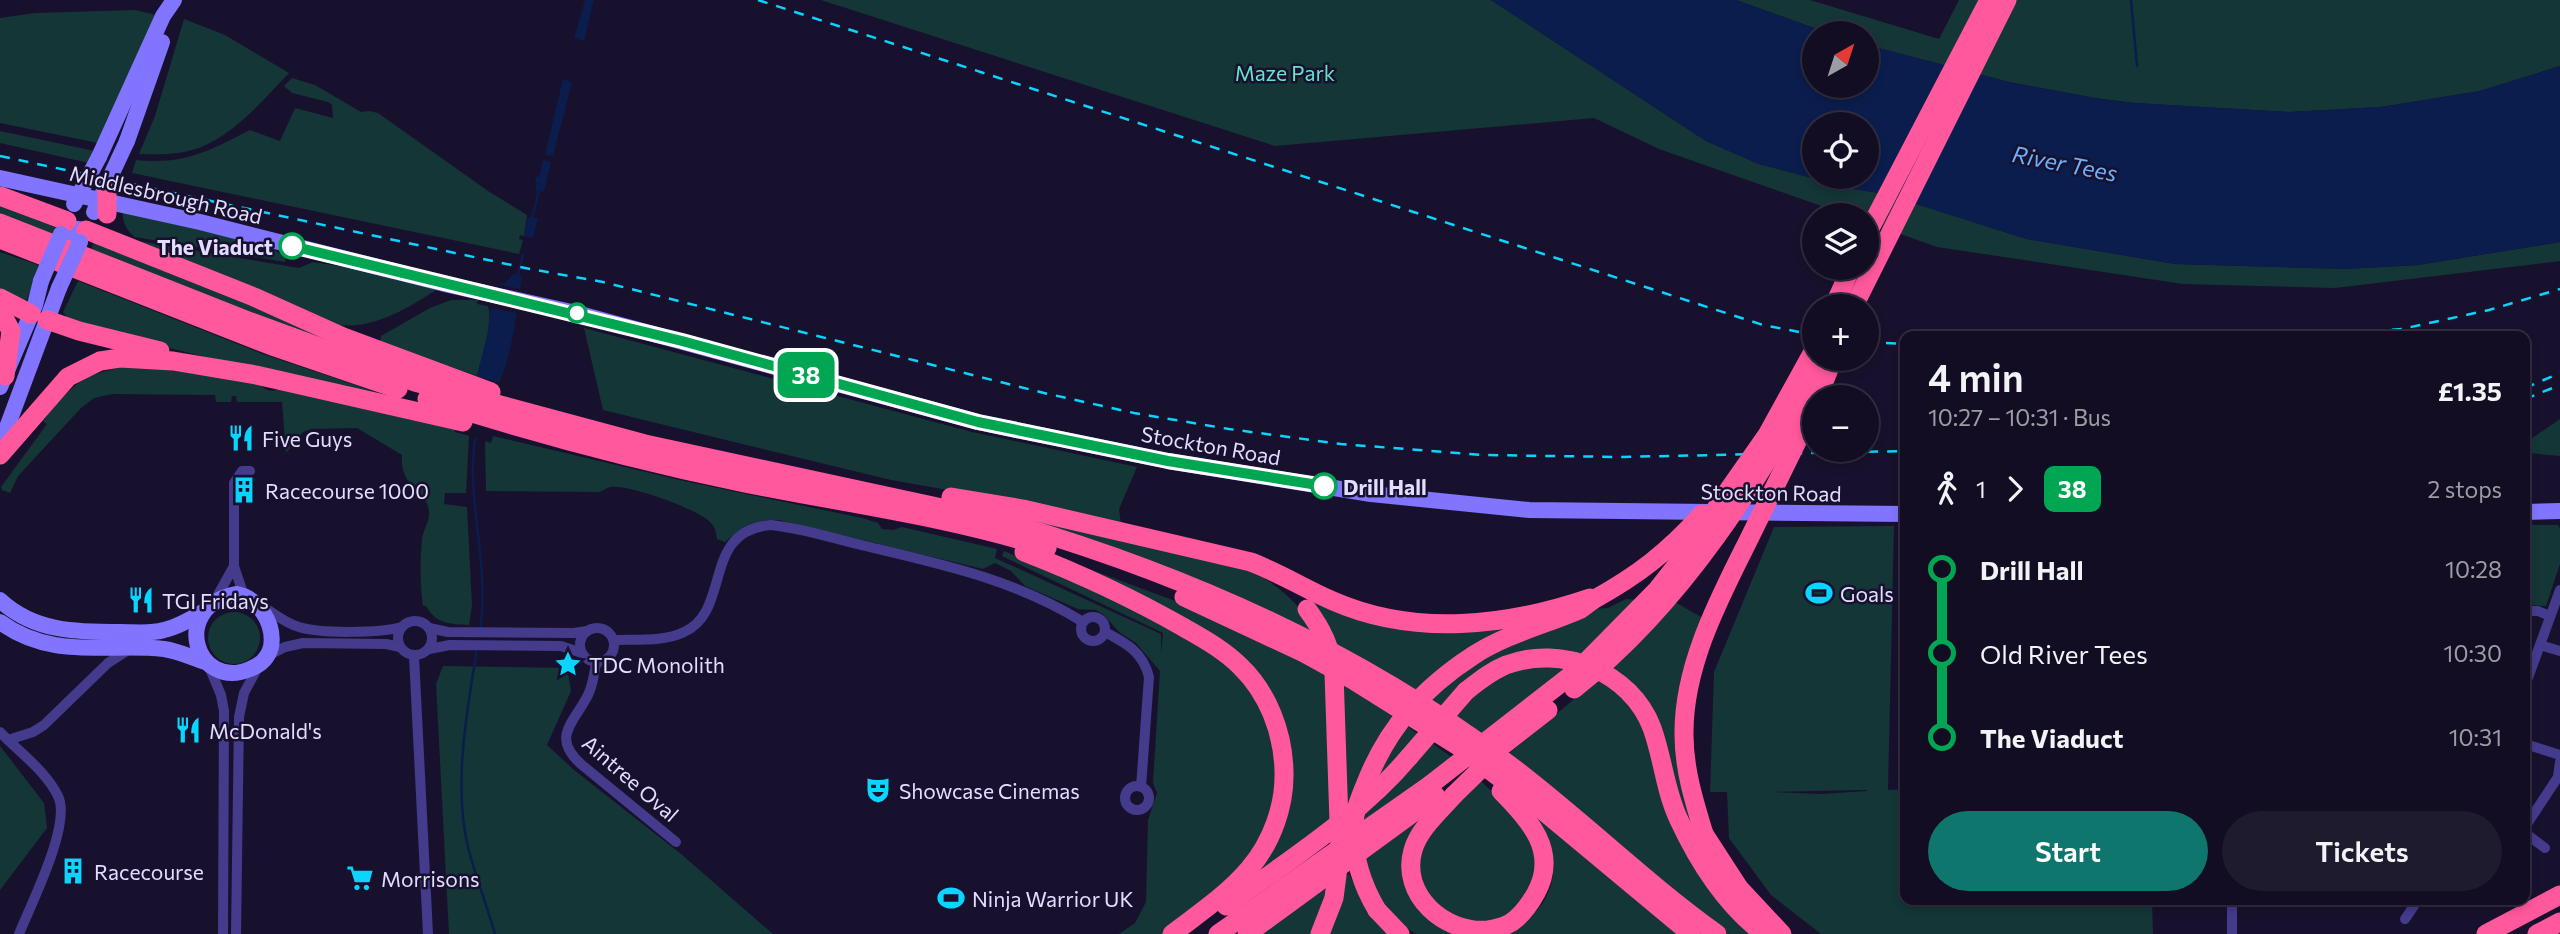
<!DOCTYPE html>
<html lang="en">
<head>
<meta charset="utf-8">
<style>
	body { margin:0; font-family:Commissioner,sans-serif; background:#1f1b2f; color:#f1f3f6; height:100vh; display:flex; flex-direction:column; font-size:26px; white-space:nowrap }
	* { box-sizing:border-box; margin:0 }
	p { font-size:23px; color:#9c9ca5 }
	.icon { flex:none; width:38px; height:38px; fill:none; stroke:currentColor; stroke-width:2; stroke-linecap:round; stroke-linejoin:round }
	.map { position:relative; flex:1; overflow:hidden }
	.sheet { position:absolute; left:1900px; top:331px; width:630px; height:574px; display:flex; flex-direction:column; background:#120d22; border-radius:14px; box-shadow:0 4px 10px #0003,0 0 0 2px #312d40 }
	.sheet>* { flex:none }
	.badge { padding:0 14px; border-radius:10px; font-size:24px; line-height:46px }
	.needle { width:46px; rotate:39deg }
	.controls { position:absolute; left:1802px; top:21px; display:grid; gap:14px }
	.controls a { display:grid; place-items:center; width:77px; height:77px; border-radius:50%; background:#120d22; box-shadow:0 4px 10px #0003,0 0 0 2px #312d40; font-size:35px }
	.map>.badge { position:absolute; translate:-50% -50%; box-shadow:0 0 0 4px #fff }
	.legs { display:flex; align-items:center; gap:10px; height:77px; padding:0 28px; font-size:23px }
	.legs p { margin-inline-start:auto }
	.overview { display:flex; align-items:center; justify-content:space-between; height:119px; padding:0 28px }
	h1 { font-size:38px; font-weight:600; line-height:52px }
	.cta { display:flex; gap:14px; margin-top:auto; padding:14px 28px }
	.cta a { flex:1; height:80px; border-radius:42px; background:#0f766e; color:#fff; font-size:28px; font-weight:600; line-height:80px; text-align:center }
	.cta a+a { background:#1f1b2f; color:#f1f3f6 }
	ul { padding:0 28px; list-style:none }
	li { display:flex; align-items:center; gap:24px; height:84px; font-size:26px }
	li i { display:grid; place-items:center; width:10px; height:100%; margin:0 9px; background:currentColor }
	li i::after { content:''; width:18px; height:18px; margin:-9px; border:5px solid; border-radius:50%; background:#120d22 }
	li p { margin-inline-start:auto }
	li:first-child i { background:linear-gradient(#0000 50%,currentColor 0) }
	li:last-child i { background:linear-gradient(currentColor 50%,#0000 0) }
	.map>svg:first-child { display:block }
	.green { fill:#143637; fill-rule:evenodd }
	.water { fill:#0a1d4d; fill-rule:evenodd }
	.pier { fill:#18112d }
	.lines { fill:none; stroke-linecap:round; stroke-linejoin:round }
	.stream { stroke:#0a1d4d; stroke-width:2.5 }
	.street { stroke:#443b8d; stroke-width:10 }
	.secondary { stroke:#8174ff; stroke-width:16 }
	.highway { stroke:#ff589c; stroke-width:19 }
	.rail { stroke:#09d5ff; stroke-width:2.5; stroke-dasharray:10 9; stroke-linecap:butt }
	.secondary-bridge { stroke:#8174ff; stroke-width:16 }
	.highway-bridge { stroke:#ff589c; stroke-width:19 }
	.line-1-casing { stroke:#fff; stroke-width:16 }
	.line-1 { stroke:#00a651; stroke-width:10 }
	.stop-1-dot { fill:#fff; stroke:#00a651; stroke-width:3.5 }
	.labels { text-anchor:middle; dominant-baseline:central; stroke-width:5; stroke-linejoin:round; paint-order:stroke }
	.park-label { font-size:21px; fill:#64e4cd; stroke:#18112d }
	.street-label { font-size:21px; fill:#e3ddff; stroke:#18112d }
	.stop-label { font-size:21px; font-weight:bold; fill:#e3ddff; stroke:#18112d; text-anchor:end }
	.poi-label { font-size:21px; fill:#e3ddff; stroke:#18112d; text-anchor:start }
	.water-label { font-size:23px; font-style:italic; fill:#6bb0ff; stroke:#18112d }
</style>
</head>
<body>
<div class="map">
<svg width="2560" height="934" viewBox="0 0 2560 934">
	<rect width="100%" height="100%" fill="#18112d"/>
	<g class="green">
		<path d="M821,0H1491L1706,141L1759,164L1854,189L1885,194L2027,239L2175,264L2344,269L2418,265L2560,242V261L2335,288L2183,284L1937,247L1867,222V215H1847L1659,149L1594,118L1275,146Z"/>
		<path d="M1736,0H1810L1939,39L1959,0H2560V66L2480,91L2381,107L2289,112L2135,103L2095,98L2009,82L1867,45V33H1828Z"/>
		<path d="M135,10L160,16L98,143L0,123V18L35,13Z"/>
		<path d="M184,19L225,35L289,73C258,105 224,148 177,153C164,155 151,154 139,154L155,116Z"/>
		<path d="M292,78L315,85L361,112L369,111L378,113L488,191L527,215L524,236L520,235L519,239L523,240L519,254L132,173L136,160C184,165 209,151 250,130L280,141L295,108L333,118L332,105L328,102L292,93L284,86Z"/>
		<path d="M0,131L95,151L89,163L0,143Z"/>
		<path d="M0,203L60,223L54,237L0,219Z"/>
		<path d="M123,211L259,243L286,256L285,262L135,237C128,233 121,220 123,211Z"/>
		<path d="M139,241L299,268L313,262L351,268L436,290C407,309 373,329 339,325Z"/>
		<path d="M94,242L440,382L90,252Z"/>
		<path d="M0,252L41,266L24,306L0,295Z"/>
		<path d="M78,281L263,354L400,400L222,361L72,324L63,312Z"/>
		<path d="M451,300H478L477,304L488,306C494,328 482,355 477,376L380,342L381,336L430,308Z"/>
		<path d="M584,328L972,432L1137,467L1119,509L1121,524L976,495L891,480L603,410Z"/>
		<path d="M136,365L258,383C266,391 271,393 282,388L455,428V432L469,436L466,493H445L444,504L467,507L472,605L469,625C450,624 436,624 426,606H423C420,585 420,560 422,539C423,530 430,521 429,512C429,492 399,488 402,455L357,428L311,429L303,432L286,453L282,402H237L236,396H232L231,402H216L215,395L112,394L94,398L81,408L18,476L10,493L2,490L1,487L47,424L43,421C77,379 83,374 136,365Z"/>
		<path d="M2560,419V456L2528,453L2525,464V443Z"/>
		<path d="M493,436L684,481L862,518L878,523L882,529L893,530L902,527L997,549L995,558L1161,634V654L1163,633L1002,556L1004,551L1105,593L1222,660L1247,684L1266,714L1275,743L1278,792L1255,853L1169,934H1119L1135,923L1146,902L1148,820L1157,793L1153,783L1160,671L1136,643L1119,632L1103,614L1096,610L1078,609L1025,586L1011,571L995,563L983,569L779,520C754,519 744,525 725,542L717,539C716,531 715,526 708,520C693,508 629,484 610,487C606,488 604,490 600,492L486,491L485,441L491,443Z"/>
		<path d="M1023,517L1246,568C1279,585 1301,604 1319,637Z"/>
		<path d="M2525,525H2558L2560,529V564L2546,606L2525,605Z"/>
		<path d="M1894,526L1888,790L1906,789V900H2152L2153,934H1821L1771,895L1729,838L1727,792H1710L1714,672L1774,527ZM1867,791L1821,794L1772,792L1866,790Z"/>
		<path d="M1065,560L1205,612L1329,676L1331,820L1237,891L1285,811L1259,681Z"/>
		<path d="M1626,599L1637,600L1583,654L1555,651L1443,707L1429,698L1475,661L1593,609L1608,608Z"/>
		<path d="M1309,600L1366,617L1517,621L1417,691L1332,643Z"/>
		<path d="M1673,601L1703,618L1679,702L1715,872L1611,667Z"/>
		<circle cx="234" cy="638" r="26"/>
		<path d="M1534,664L1571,665L1482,736L1454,716L1485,684Z"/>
		<path d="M443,666L567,668L571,691L547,745L574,770L681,854L773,934H449L436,684Z"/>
		<path d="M1602,676L1643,719L1664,791L1761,934H1729L1719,927L1508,754Z"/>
		<path d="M1340,682L1392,716L1377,739L1349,810L1343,812Z"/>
		<path d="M1404,724L1418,734L1373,784Z"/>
		<path d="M1429,741L1453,758L1363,824L1368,805Z"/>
		<path d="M0,746L44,803L47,828L0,890Z"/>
		<path d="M1478,778L1522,822L1539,854L1533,887L1504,922L1452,920L1426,893L1419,866L1424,840Z"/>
		<path d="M1536,817L1686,934H1500C1555,915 1568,864 1536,817Z"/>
		<path d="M1422,818L1406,863L1461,934H1416L1403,926L1376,895L1363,861Z"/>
		<path d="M1349,874L1356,888L1388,934H1326L1341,880Z"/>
		<path d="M1328,887L1313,934H1261Z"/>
	</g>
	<g class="water">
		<path d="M585,0H594L584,41L574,38Z"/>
		<path d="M1491,0H1736L1828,33H1815V86H1867V45L2009,82L2095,98L2135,103L2289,112L2381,107L2480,91L2560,66V242L2418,265L2344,269L2175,264L2026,239L1885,194L1854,189L1759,164L1706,141ZM1815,124H1867V177H1815Z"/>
		<path d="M563,79L572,82L553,156L545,155Z"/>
		<path d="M543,160L551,162L544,192L535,191L537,183L535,181L536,176L539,177Z"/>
		<path d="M528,217L538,218L533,238L524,236Z"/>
		<path d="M513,274L522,276C516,311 514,349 499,383L477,376L488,331L490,310L494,308L499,284L505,283Z"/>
	</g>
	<path class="pier" d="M497,284L525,290L521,314L492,308Z"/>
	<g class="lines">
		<g class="stream">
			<path d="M2131,0L2137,66"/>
			<path d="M532,218L539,190"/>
			<path d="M517,279L523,255"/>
			<path d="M475,439C466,500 490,566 480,629"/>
			<path d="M477,649C467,710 453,786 468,847C475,876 487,905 495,934"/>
		</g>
		<g class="street">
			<path d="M234,566L244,596"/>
			<path d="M214,602L234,566V483L242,471H250"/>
			<path d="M261,605C273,613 285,623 299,627C321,634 380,633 402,627"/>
			<path d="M2525,611H2538L2550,616"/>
			<circle cx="1093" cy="629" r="12"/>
			<circle cx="415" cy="638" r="17"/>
			<circle cx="597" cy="645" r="17"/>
			<path d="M429,628L448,632L574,633L587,631"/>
			<path d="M1105,632C1126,643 1143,652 1149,677L1141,787"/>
			<path d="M614,640C636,639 664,642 684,632C732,611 701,530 771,525C802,528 835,539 865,546C941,564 1016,580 1083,622"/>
			<path d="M2540,645L2560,651"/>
			<path d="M429,649L450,645L561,646L582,653"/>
			<path d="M267,656L285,647L303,643L386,644L400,647"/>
			<path d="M414,656L428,934"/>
			<path d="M596,663C594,674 593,685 588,695C574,723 550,737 582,765L676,842"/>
			<path d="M208,664L221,695L224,711L223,934"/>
			<path d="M2525,686L2560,590"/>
			<path d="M0,732C19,752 46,771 58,796C72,824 31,904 19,934"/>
			<path d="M8,740L33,732L44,725L108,663L128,650"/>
			<path d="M2525,744L2560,755"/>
			<circle cx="1137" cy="798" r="12"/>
			<path d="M2525,827L2558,777L2560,762"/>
			<path d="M2525,833L2545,848"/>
			<path d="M2405,919L2418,900"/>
			<path d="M236,934L239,717L244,693L259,665"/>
			<path d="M2232,934V900"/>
		</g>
		<g class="secondary">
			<path d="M127,141L162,42"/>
			<path d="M99,157L163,16L174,0"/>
			<path d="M0,178L200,222L449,285L576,313L978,422L1168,461L1371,494L1529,510L1906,514"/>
			<path d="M70,238L77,229L86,230"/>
			<path d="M0,387L35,305L41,281"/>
			<path d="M0,446L59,288"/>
			<path d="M2525,512L2560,511"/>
			<path d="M236,594C259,598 275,624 271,647C268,658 261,665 250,669C196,692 169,607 236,594Z"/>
			<path d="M0,600C34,632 77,632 121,632C135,632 151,634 164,630C178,627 191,619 203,612"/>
			<path d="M0,622C51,660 107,643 164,649C178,651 193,658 206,662"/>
		</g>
		<g class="highway">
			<path d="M0,196L67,221"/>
			<path d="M0,223L251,322L415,382L645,444L1002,521C1183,573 1355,649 1507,763C1579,817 1643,881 1717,934"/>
			<path d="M86,230L254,297L343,337L491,392"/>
			<path d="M1867,234L1989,0"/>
			<path d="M0,239L272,346L398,389"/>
			<path d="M0,298L31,314"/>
			<path d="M1834,306L1851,268"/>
			<path d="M1854,306L2007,0"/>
			<path d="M0,310L11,331L5,376"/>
			<path d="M47,320L79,331L160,351"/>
			<path d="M1818,397L1833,359"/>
			<path d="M427,399C530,432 634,460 740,482C842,503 948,516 1047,548"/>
			<path d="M0,455L68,377L100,361L120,358L173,361L256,375L463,422"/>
			<path d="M951,497L1023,509L1251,562C1280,573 1305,589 1333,601C1415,637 1508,626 1590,598L1593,600C1638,575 1668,552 1702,514"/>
			<path d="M1024,552C1078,573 1132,598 1183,627C1202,638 1223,649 1240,666C1268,693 1283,732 1284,771C1285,806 1272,842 1249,869C1228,894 1198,914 1172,934"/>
			<path d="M1184,597L1304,653L1353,680L1458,746L1542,810L1691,934"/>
			<path d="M1466,691C1479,681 1491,671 1506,665C1562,644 1631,672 1652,728C1663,758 1665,791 1679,820C1699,863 1726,905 1764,934"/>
			<path d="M1454,795C1440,811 1419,829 1413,850C1400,895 1445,934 1488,930C1498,928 1509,926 1517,918C1525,911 1531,902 1536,893C1559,851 1529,820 1501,791"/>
			<path d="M1704,834L1739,888L1782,934"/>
			<path d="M1226,906C1289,860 1359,816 1409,757"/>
			<path d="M1377,910L1400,934"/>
			<path d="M1218,934L1430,785"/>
			<path d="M1247,934L1436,796"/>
			<path d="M2486,934L2560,895"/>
			<path d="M2537,934L2560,922"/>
		</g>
		<g class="rail">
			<path d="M758,0L1763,325L1815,335"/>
			<path d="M0,156L530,269L603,282L1044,393L1134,413L1229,429L1341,444L1483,455L1620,457L1906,451"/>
			<path d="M2316,336L2402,329L2489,310L2560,289"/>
			<path d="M1867,342L1906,344"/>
			<path d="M2525,388L2560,373"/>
			<path d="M2525,399L2560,385"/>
		</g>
		<g class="secondary-bridge">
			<path d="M74,204L99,157"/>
			<path d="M94,212L127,141"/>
			<path d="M41,281L61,234"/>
			<path d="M59,288L80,242"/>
		</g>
		<g class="highway-bridge">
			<path d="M107,188V214"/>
			<path d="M1307,609C1322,629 1331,648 1334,673L1340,852L1334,898L1320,934"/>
			<path d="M1574,689C1685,602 1758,480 1827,359"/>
			<path d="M1409,757L1466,691"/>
			<path d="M1480,763L1548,710"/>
			<path d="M1430,785L1579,669L1657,590L1706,528L1718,505L1767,435L1815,348"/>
			<path d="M1454,795L1492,758"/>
			<path d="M1704,834C1694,801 1684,769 1684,735C1683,666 1719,599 1749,539C1771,494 1794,449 1815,404"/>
			<path d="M1377,910C1361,883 1352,855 1354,823C1355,809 1361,795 1366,783C1388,727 1423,688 1474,655C1506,634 1547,624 1581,609L1593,600"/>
		</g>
	</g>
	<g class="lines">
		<g class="line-1-casing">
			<path id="line-1" d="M292,246L682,341L978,422L1168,461L1324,486"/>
		</g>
		<use href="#line-1" class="line-1"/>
	</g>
	<defs>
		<g id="restaurant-bare" transform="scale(2.1)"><path d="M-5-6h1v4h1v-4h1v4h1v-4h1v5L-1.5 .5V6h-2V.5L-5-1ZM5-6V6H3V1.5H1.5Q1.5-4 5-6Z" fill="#09d5ff" stroke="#18112d" stroke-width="2.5" paint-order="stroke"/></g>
		<g id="building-bare" transform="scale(2.1)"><path d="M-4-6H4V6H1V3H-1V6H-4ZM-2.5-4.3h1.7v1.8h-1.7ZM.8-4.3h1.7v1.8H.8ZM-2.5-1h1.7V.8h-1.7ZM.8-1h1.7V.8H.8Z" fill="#09d5ff" stroke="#18112d" stroke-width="2.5" paint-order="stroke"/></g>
		<g id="stadium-bare" transform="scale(2.1)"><path d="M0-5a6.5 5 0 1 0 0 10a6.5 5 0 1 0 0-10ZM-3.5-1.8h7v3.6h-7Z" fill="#09d5ff" stroke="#18112d" stroke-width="2.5" paint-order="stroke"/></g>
		<g id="sight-bare" transform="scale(2.1)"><path d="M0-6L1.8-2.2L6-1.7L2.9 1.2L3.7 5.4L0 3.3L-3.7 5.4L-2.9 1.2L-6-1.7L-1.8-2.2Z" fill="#09d5ff" stroke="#18112d" stroke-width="2.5" paint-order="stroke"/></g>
		<g id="theatre-bare" transform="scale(2.1)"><path d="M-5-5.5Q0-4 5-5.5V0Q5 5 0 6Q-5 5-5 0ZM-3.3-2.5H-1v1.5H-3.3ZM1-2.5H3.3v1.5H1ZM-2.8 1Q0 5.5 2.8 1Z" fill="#09d5ff" stroke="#18112d" stroke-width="2.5" paint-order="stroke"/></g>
		<g id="supermarket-bare" transform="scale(2.1)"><path d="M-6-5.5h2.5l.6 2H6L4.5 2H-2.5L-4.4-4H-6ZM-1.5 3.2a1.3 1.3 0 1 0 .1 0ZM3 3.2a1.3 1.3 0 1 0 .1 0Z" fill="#09d5ff" stroke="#18112d" stroke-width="2.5" paint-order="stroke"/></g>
	</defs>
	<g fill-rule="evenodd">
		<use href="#restaurant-bare" x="241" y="438"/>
		<use href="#building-bare" x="244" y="490"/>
		<use href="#stadium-bare" x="1819" y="593"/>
		<use href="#restaurant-bare" x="141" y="600"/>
		<use href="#sight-bare" x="568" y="664"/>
		<use href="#restaurant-bare" x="188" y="730"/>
		<use href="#theatre-bare" x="878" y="790"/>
		<use href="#building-bare" x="73" y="871"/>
		<use href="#supermarket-bare" x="360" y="878"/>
		<use href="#stadium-bare" x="951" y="898"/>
	</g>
	<g class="stop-1-dot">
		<circle cx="292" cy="246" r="12"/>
		<circle cx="577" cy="313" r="9"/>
		<circle cx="1324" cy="486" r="12"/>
	</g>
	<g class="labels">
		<g class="park-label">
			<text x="1285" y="72">Maze Park</text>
		</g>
		<g class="street-label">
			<text transform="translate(166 194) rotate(13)">Middlesbrough Road</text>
			<text transform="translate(1211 445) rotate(10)">Stockton Road</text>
			<text transform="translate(1771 492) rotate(1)">Stockton Road</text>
			<text transform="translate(631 778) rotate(41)">Aintree Oval</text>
		</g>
		<g class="stop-label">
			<text x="273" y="246">The Viaduct</text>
			<text x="1343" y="486" text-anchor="start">Drill Hall</text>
		</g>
		<g class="poi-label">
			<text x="262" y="438">Five Guys</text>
			<text x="265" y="490">Racecourse 1000</text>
			<text x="1840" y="593">Goals</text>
			<text x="162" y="600">TGI Fridays</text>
			<text x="589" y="664">TDC Monolith</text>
			<text x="209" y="730">McDonald's</text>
			<text x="899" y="790">Showcase Cinemas</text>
			<text x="94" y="871">Racecourse</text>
			<text x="381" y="878">Morrisons</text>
			<text x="972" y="898">Ninja Warrior UK</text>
		</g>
		<g class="water-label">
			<text transform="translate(2065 163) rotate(11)">River Tees</text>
		</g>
	</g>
</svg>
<div class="controls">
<a><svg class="needle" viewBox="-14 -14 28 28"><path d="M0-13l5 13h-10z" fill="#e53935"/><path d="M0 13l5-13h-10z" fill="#9c9ca5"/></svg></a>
<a><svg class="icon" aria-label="locate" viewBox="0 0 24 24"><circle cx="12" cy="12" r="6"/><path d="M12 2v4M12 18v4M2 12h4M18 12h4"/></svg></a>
<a><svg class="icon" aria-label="layers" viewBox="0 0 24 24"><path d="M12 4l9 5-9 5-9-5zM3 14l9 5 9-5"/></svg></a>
<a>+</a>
<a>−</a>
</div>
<b class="badge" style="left:806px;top:375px;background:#00a651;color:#fff">38</b>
<section class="sheet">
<div class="overview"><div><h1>4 min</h1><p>10:27 – 10:31 · Bus</p></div><b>£1.35</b></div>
<div class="legs"><svg class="icon" aria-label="walk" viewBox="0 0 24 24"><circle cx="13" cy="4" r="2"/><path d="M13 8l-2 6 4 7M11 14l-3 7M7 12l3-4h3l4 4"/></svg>1<svg class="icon" aria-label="forward" viewBox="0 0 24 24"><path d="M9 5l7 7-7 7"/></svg><b class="badge" style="background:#00a651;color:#fff">38</b><p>2 stops</p></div>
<ul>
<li><i style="color:#00a651"></i><b>Drill Hall</b><p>10:28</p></li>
<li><i style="color:#00a651"></i><span>Old River Tees</span><p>10:30</p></li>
<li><i style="color:#00a651"></i><b>The Viaduct</b><p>10:31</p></li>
</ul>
<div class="cta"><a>Start</a><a>Tickets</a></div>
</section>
</div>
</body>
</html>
